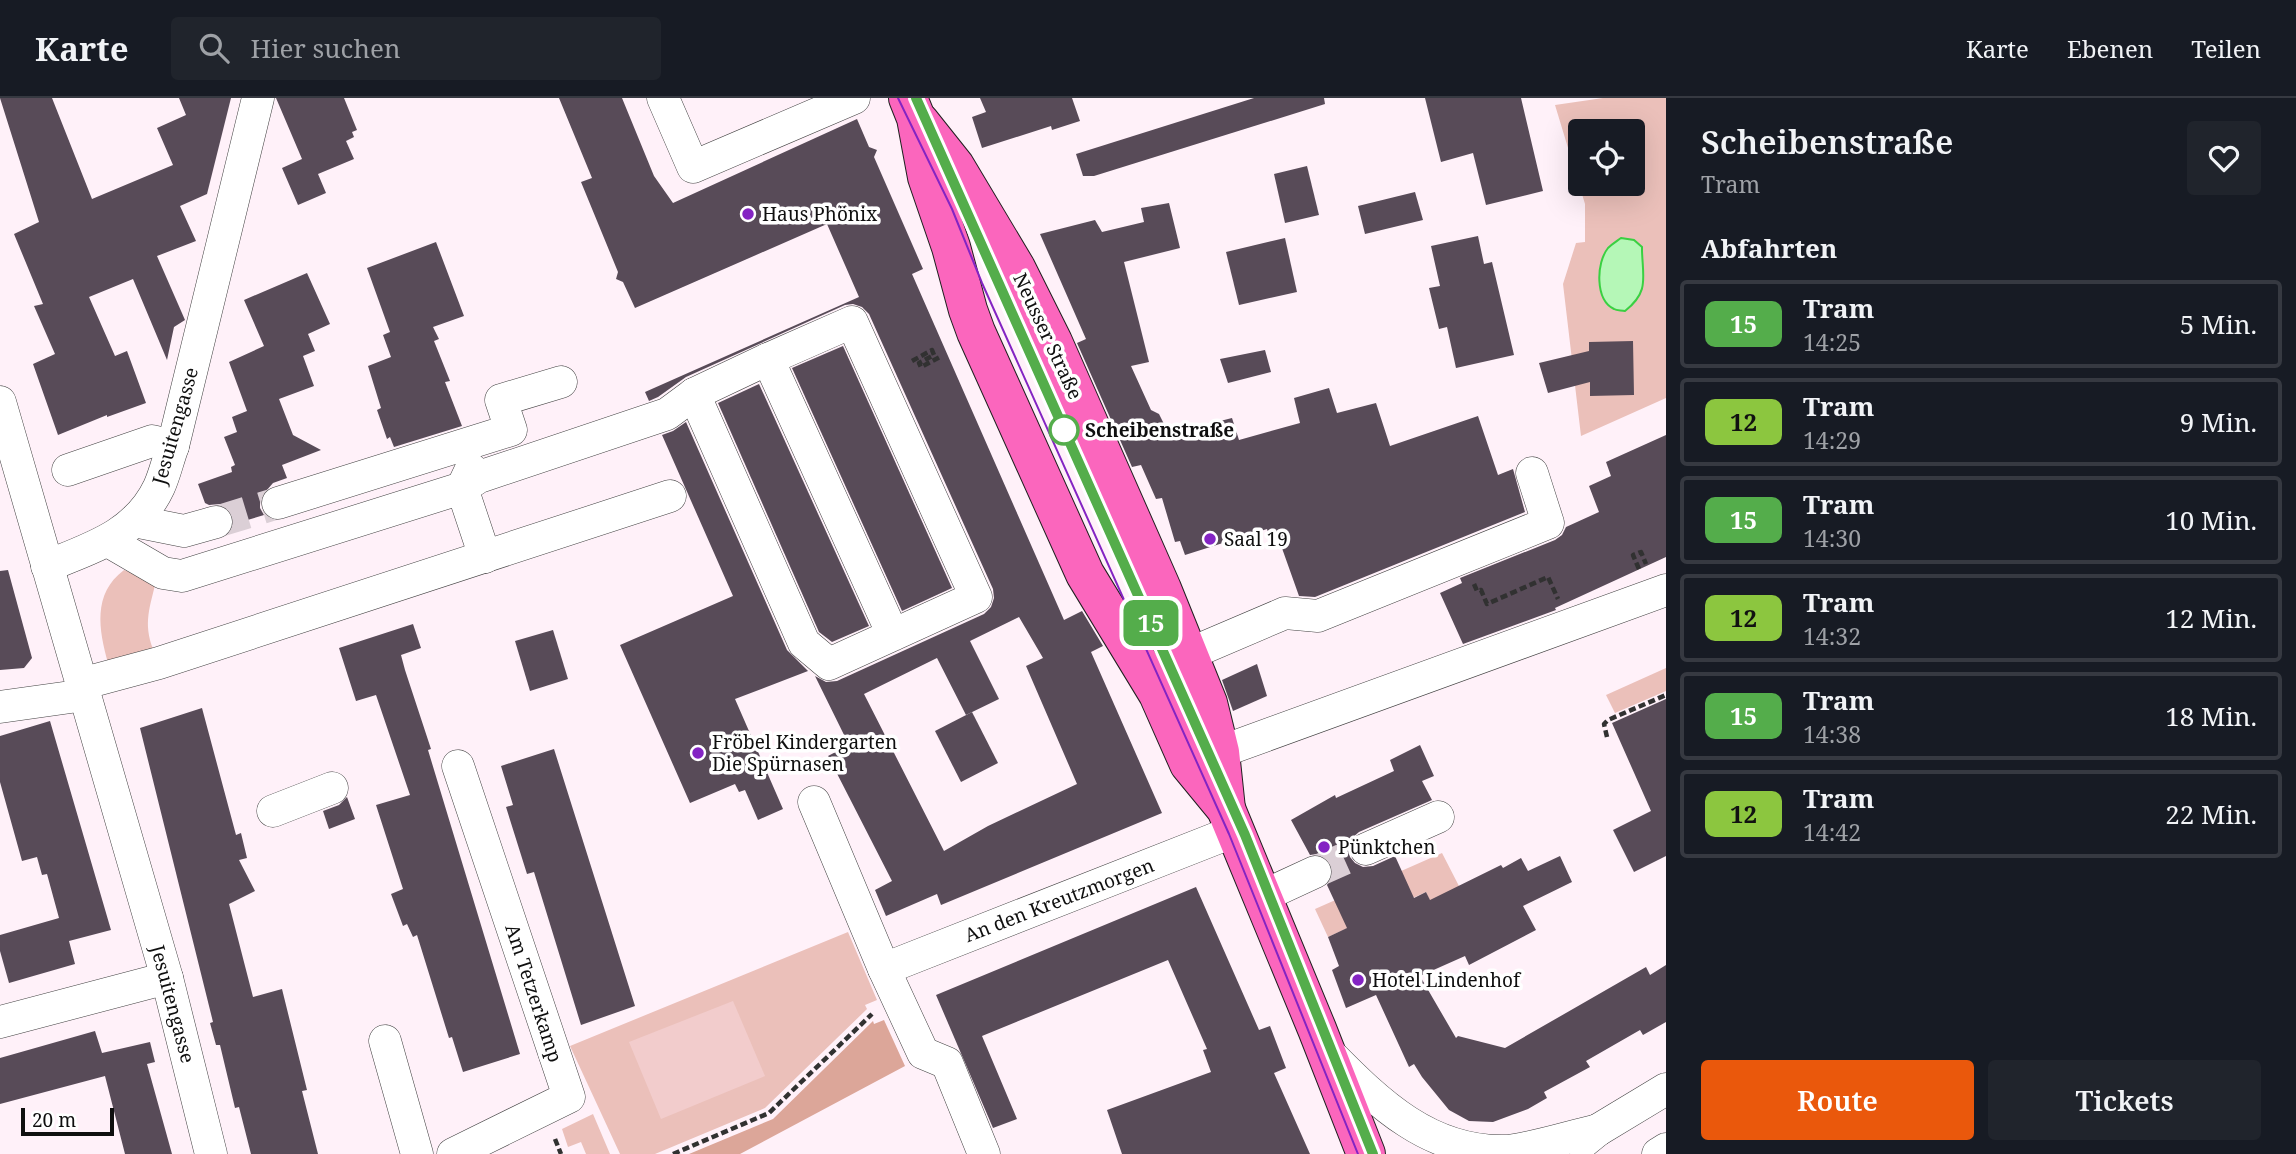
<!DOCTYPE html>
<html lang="de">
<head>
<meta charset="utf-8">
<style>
	body { margin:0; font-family:"Noto Serif",serif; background:#20242c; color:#f1f3f6; height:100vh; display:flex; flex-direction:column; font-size:26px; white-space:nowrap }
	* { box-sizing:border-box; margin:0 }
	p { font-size:23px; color:#9ea1a6 }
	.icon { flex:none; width:38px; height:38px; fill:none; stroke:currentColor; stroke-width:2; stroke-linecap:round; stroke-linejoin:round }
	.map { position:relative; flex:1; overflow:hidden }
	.details { display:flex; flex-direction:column; background:#171b24; width:630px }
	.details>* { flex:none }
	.badge { padding:0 14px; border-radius:10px; font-size:24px; line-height:46px }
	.fabs { position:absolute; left:1568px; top:21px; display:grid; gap:14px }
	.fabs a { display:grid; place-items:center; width:77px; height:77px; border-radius:7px; background:#171b24; box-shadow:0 7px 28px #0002; font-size:35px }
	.scale { position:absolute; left:21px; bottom:18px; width:93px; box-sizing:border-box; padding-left:7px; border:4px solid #0f0f0f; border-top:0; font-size:19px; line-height:24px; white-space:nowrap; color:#0f0f0f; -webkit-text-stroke:5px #fff; paint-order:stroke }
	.map>.badge { position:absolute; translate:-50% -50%; box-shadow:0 0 0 4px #fff }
	h2 { padding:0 35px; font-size:26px; line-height:63px }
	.round { display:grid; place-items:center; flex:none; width:74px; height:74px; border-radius:7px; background:#20242c }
	.summary { display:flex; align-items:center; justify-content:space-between; height:119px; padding:0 35px }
	h1 { font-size:33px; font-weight:600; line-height:52px }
	.cta { display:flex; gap:14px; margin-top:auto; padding:14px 35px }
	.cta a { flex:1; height:80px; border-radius:7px; background:#ea580c; color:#fff; font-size:28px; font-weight:600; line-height:80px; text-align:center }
	.cta a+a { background:#20242c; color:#f1f3f6 }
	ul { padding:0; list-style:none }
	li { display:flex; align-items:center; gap:21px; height:88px; margin:0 14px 10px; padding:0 21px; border:4px solid #363941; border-radius:7px }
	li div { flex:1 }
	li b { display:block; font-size:26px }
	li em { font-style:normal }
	li .badge { min-width:77px; font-weight:700; text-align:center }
	header { display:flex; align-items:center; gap:42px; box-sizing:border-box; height:98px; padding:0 35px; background:#171b24; border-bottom:2px solid #363941 }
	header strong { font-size:33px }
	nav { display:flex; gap:38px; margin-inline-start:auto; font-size:24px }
	.search { width:490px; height:63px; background:#20242c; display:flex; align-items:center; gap:18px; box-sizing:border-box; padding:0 24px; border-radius:7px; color:#9ea1a6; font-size:26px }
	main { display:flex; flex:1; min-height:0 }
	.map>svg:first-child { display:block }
	.green { fill:#ebc0ba; fill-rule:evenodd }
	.forest { fill:#dca699 }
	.pitch { fill:#f2cccc }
	.water { fill:#b5f7b7; stroke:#3ad042; stroke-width:2 }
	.building { fill:#584b58; fill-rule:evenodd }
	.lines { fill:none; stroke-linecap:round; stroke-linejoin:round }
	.minor-tunnel { stroke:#dbcfd6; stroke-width:32; stroke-dasharray:32 16; stroke-linecap:butt }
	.minor-casing { stroke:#424242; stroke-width:33 }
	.major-casing { stroke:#202020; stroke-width:40 }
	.path { stroke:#313131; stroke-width:4.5; stroke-dasharray:7 3.5; stroke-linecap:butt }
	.minor { stroke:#fff; stroke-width:32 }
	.major { stroke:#fb66bd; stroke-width:38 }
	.tram { stroke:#8424c3; stroke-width:2 }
	.line-casing { stroke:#fff; stroke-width:16 }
	.line { stroke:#54ad4b; stroke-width:10 }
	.poi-dot { fill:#8424c3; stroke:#fff; stroke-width:2.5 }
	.stop-dot { fill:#fff; stroke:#54ad4b; stroke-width:3.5 }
	.labels { text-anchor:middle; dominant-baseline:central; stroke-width:7; stroke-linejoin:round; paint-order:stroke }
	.poi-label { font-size:19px; fill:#0f0f0f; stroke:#fff; text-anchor:start }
	.street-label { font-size:19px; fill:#0f0f0f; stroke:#fff }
	.stop-label { font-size:19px; font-weight:bold; fill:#0f0f0f; stroke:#fff; text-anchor:start }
</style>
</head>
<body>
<header>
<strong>Karte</strong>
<div class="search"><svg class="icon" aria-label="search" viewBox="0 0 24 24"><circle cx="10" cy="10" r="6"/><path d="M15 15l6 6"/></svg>Hier suchen</div>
<nav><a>Karte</a><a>Ebenen</a><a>Teilen</a></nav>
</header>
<main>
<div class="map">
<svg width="1666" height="1056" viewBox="0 0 1666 1056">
	<rect width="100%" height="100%" fill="#fff1f9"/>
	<g class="green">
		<path d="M1603,0H1666V300L1581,338L1563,186L1576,145L1585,144V106L1555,7ZM1580,33H1633V86H1580Z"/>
		<path d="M124,472L156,483C150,509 143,525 153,551L108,565C99,532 92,496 124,472Z"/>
		<path d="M1666,570V593L1615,615L1606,597Z"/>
		<path d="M1442,755L1460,790L1431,805L1426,794L1328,839L1315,811Z"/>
		<path d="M848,834L877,902L865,907L867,911L765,1010L655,1056H620L570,948Z"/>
		<path d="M593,1016L610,1056H586L581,1044L568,1049L562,1031Z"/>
	</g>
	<path class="forest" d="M884,922L905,968L740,1056H689L773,1021L873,923L874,926Z"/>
	<path class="pitch" d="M733,903L765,978L661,1021L629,944Z"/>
	<path class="water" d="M1621,140L1634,142L1642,149V153C1643,181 1649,194 1625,213C1621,212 1617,213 1614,211C1595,202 1596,165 1608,150C1611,147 1617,143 1621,140Z"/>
	<g class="building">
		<path d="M0,0H52L92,101L173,67L157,30L186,17L179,0H231L207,96L180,108L196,143L157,158L185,222L174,229L167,262L133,181L89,199L115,258L127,253L146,305L107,319V317L58,337L33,266L55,256L34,208L43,206L14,136L39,124Z"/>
		<path d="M276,0H344L357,32L352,34L354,39L346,43L354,61L318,76L326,95L298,107L282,70L302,61Z"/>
		<path d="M559,0H622L654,78L673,105L857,21L869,49L877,52L874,59L923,171L912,176L1064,522L1082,513L1103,548L1091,554L1162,715L941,807L937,796L886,818L875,792L892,783L828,658L849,647L815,578L826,584L837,583L984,516L991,509L994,500L993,491L869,216L862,209L853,206L845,207L686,279L658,299L649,303L645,294L859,199L827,126L635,210L623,184L616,181L618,174L581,84L592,80ZM1019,519L1043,560L1026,568L1077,686L988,728L944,753L864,596L937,560L966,617L999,601L970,543Z"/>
		<path d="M980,0H1072L1080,23L1052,32L1051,28L982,50L972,19L986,14Z"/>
		<path d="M1254,0H1324L1325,6L1094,78H1083L1076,56Z"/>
		<path d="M1425,0H1521L1543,93L1486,107L1473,55L1441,64Z"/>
		<path d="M1307,68L1319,117L1285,125L1274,76Z"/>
		<path d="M1415,94L1423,122L1365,136L1358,108Z"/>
		<path d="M1169,105L1180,150L1124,164L1149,264L1131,268L1151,312L1159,316L1169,336L1232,320L1239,342L1300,325L1294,300L1329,290L1337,315L1376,305L1390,348L1478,318L1498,377L1513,371L1525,414L1315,499L1299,498L1278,439L1270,441L1267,431L1185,457L1180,443L1175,444L1162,400L1156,401L1141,367L1132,369L1077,245L1086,241L1040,136L1095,122L1102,134L1144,124L1141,110Z"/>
		<path d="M1478,138L1484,166L1492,164L1514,257L1456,270L1447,229L1439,231L1429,190L1440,188L1431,148Z"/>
		<path d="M1285,140L1297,194L1239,207L1226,154Z"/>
		<path d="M436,144L464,218L433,229L439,241L434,243L450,283L445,284L462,328L394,349L390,339L387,341L377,312L381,310L368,268L391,259L383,237L390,234L367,170Z"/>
		<path d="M307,175L330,226L308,236L315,253L303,258L314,288L279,301L293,337L321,352L282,367L287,380L273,385L260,400V410L264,417L234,426L233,418L228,410L220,406L209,407L205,405L198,386L232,374L231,369L235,367L224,339L237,334L232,319L247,313L229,264L264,248L244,202Z"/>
		<path d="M1633,243L1634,297L1590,298V284L1548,295L1539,265L1589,253V244Z"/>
		<path d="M843,248L952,490L902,513L792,270Z"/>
		<path d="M1265,252L1271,274L1228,285L1220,261Z"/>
		<path d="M759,286L869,528L832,544L819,534L718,305Z"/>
		<path d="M686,324L787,552L808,573L735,601L783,711L758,722L745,692L739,694L735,686L690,705L620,547L733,498L662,337L673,333Z"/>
		<path d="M1666,337V459L1555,510L1556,512L1463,546L1440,495L1462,485L1460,480L1555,442L1562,437L1566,429L1599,414L1589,388L1611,378L1606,364Z"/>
		<path d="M8,472L32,560L24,570L0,572V473Z"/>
		<path d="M413,526L421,550L401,557L405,572L431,651L428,652L520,956L463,974L452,939L449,940L417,837L413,839L407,826L403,828L391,796L403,791L376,707L410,697L376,597L356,603L339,550Z"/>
		<path d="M553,532L568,581L530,593L515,543Z"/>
		<path d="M1257,566L1267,598L1233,613L1222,582Z"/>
		<path d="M1666,601V758L1634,774L1613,732L1651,713L1612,625Z"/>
		<path d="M202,610L236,737L241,735L247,760L239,762L255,793L229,806L253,899L282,891L307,992L302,993L318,1056H251L239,1009L235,1010L220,947H216L210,925L213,924L140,630Z"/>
		<path d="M972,614L998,665L961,684L935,633Z"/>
		<path d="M50,623L111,832L69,843L75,866L9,885L0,853V837L59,820L47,776L42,777L37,759L22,763L0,684V638Z"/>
		<path d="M1420,647L1434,678L1422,683L1432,702L1359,734L1352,740L1348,750L1350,759L1355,765L1363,769L1373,768L1395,758L1414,800L1426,794L1430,802L1501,767L1503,770L1521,760L1528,773L1560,758L1572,784L1523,808L1536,832L1469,867L1465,858L1420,878L1456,940L1458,938L1505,950L1646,869L1650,877L1666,867V924L1643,937L1640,932L1586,963L1590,969L1544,994L1547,1000L1528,1011L1493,1024L1469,1023L1449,1012L1422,979L1414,966L1409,969L1376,897L1346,910L1332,872L1339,868L1328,839L1347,830L1327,787L1333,776L1332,767L1325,759L1317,756L1310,757L1291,722L1335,697L1336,700L1394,673L1390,662Z"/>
		<path d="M554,651L635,908L581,927L534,774L527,776L506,709L513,707L501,668Z"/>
		<path d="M347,699L355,721L329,731L323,713L339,707Z"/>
		<path d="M1196,789L1259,932L1270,928L1286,970L1274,975L1310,1056H1122L1107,1012L1211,974L1203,952L1207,951L1168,862L982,938L1017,1021L993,1030L936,897Z"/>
		<path d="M95,933L102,955L150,944L155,964L147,966L172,1056H125L105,978L0,1006V960Z"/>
	</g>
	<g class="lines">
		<g class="minor-tunnel">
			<path d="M216,424L278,405"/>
			<path d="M1315,774L1366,751"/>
		</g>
		<g class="minor-casing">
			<g id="minor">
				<path d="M663,0L693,69L854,0"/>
				<path d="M694,296L804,545L829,566L976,499L852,224L768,261L893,537"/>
				<path d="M0,304L167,880L211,1056"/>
				<path d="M471,371L462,390L485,459"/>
				<path d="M68,372L152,343L173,348"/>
				<path d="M278,405L511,332L501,302L561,284"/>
				<path d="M134,423L184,433L216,424"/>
				<path d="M108,443L163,475L182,478L462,390L479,379L667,316L694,296L768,261"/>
				<path d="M47,468C92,450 137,436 159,389C165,376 168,361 173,348L258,0"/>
				<path d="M1189,556L1285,515L1318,518L1548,425L1532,375"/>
				<path d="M81,586L159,565L670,398"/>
				<path d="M0,609L85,597"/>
				<path d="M1220,654L1666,492"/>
				<path d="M814,704L884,871L923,955L947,965L984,1056"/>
				<path d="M273,713L332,690"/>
				<path d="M1366,751L1438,719"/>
				<path d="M1263,798L1315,774"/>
				<path d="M884,871L1235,733"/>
				<path d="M0,924L167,880"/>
				<path d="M385,943L417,1056"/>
				<path d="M1328,954C1378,1005 1430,1056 1508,1053C1538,1049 1568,1039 1598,1032"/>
				<path d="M1582,1045L1598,1032L1666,991"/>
				<path d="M453,1056L569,999L458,668"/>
				<path d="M1658,1056L1666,1051"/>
			</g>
		</g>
		<g class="major-casing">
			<g id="major">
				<path d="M908,0L916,20L927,79L951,149L968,212L976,234L1085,476L1158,596L1189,666L1226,711L1317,931L1366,1056"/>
				<path d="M920,24L955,68L1016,170L1053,244L1162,491L1208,605L1220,654L1226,711"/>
			</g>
		</g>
		<g class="path">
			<path d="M912,263L932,252L934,257L919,265L921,269L940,259"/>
			<path d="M1639,471L1633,457L1641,454L1646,466"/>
			<path d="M1474,486L1477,493L1481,492L1487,506L1548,479L1558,501"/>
			<path d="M1607,639L1604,626L1608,622L1666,597"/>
			<path d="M555,1041L561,1056"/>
			<path d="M673,1056L769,1015L872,916"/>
		</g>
		<use href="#minor" class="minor"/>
		<use href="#major" class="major"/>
		<g class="tram">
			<path d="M898,0L952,111L982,185L1229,736L1358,1056"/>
			<path d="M916,0L1245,737L1373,1056"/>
		</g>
	</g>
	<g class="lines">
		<g class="line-casing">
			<path id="line" d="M916,0L1245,737L1373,1056"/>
		</g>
		<use href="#line" class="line"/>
	</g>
	<g class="poi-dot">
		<circle cx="748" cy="116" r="7"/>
		<circle cx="1210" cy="441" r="7"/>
		<circle cx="698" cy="655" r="7"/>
		<circle cx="1324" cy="749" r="7"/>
		<circle cx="1358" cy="882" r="7"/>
	</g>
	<circle class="stop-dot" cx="1064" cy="332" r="14"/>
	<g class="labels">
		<g class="poi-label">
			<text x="762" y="116">Haus Phönix</text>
			<text x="1224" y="441">Saal 19</text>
			<text x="712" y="644">Fröbel Kindergarten<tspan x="712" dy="22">Die Spürnasen</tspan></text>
			<text x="1338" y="749">Pünktchen</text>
			<text x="1372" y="882">Hotel Lindenhof</text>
		</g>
		<g class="street-label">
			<text transform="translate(1048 238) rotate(65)">Neusser Straße</text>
			<text transform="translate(175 328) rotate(-74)">Jesuitengasse</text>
			<text transform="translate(1059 802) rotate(-21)">An den Kreutzmorgen</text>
			<text transform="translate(534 895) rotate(72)">Am Tetzerkamp</text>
			<text transform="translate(173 906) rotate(75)">Jesuitengasse</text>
		</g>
		<g class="stop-label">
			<text x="1085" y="332">Scheibenstraße</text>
		</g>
	</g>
</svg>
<div class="fabs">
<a><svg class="icon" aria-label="locate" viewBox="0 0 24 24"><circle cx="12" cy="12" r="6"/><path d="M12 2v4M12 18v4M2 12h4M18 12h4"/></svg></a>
</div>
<div class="scale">20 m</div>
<b class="badge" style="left:1151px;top:525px;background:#54ad4b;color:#fff">15</b>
</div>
<section class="details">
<div class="summary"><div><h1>Scheibenstraße</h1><p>Tram</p></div><a class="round"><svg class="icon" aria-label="heart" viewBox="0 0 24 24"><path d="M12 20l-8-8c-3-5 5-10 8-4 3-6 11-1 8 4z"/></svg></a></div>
<h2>Abfahrten</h2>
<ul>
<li><span class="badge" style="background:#54ad4b;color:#fff">15</span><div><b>Tram</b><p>14:25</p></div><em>5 Min.</em></li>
<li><span class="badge" style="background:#8cc63f;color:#111">12</span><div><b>Tram</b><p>14:29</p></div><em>9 Min.</em></li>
<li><span class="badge" style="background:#54ad4b;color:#fff">15</span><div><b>Tram</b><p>14:30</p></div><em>10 Min.</em></li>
<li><span class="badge" style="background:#8cc63f;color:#111">12</span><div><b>Tram</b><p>14:32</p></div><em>12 Min.</em></li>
<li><span class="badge" style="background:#54ad4b;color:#fff">15</span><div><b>Tram</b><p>14:38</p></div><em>18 Min.</em></li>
<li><span class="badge" style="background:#8cc63f;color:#111">12</span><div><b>Tram</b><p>14:42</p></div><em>22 Min.</em></li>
</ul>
<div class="cta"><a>Route</a><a>Tickets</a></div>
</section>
</main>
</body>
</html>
